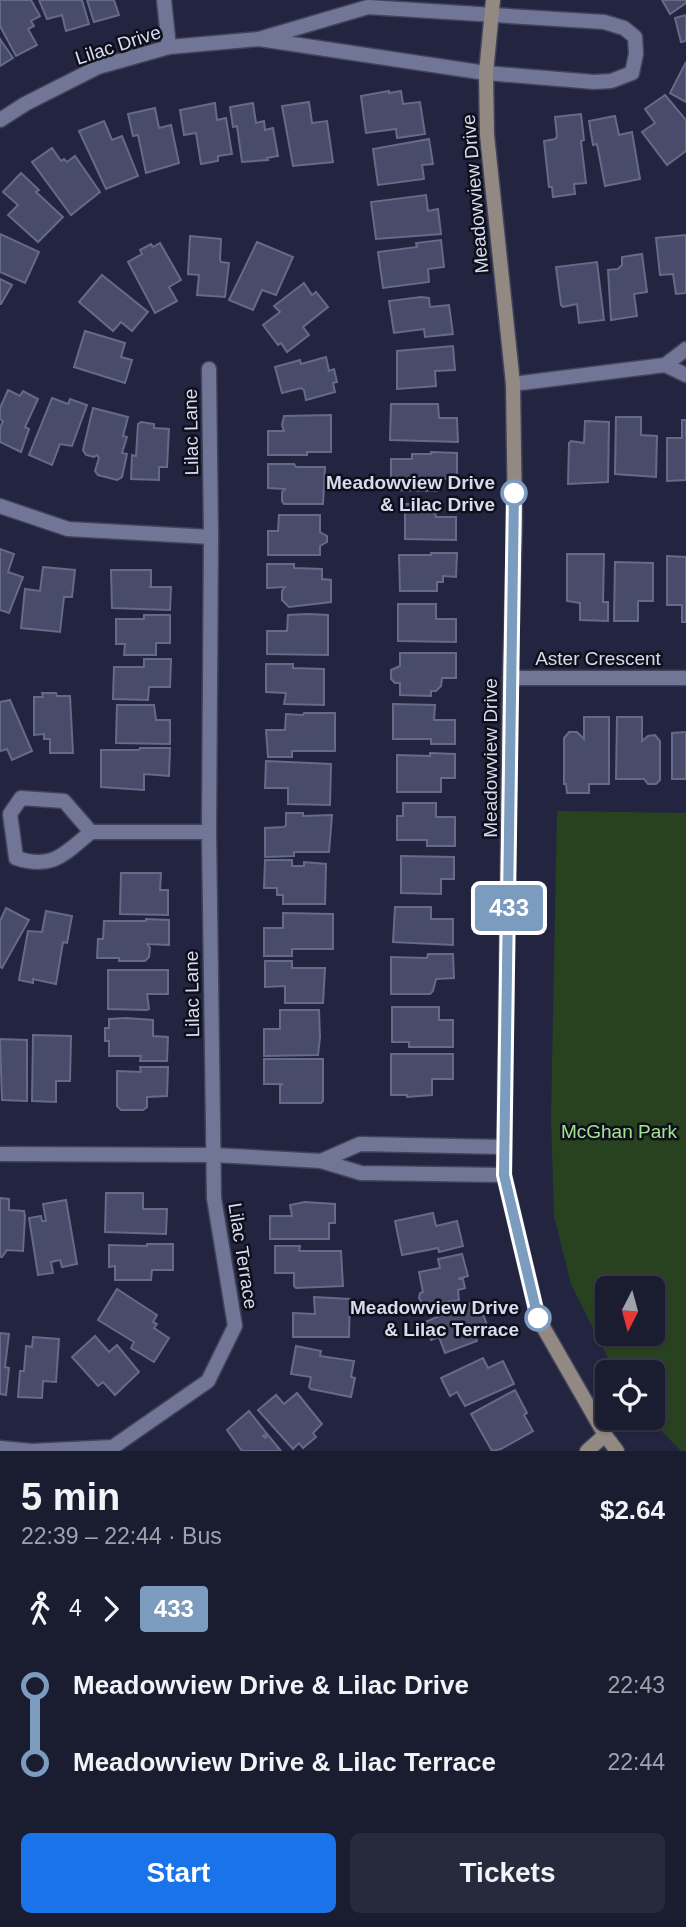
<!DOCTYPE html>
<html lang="en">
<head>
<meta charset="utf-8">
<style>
	body { margin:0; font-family:Arial,sans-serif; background:#27293c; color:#f1f3f6; height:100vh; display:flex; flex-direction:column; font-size:26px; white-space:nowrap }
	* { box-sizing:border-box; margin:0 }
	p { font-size:23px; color:#9fa1ab }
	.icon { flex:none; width:38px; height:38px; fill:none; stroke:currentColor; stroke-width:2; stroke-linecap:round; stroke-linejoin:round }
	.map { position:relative; height:1451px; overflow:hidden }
	.sheet { display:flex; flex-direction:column; background:#1a1c30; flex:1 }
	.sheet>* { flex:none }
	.badge { padding:0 14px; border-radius:5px; font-size:24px; line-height:46px }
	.needle { width:46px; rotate:186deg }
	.buttons { position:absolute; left:595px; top:1276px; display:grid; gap:14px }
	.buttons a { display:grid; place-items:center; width:70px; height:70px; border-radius:10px; background:#1a1c30; box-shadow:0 2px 5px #0004,0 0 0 2px #383a4c; font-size:35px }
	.map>.badge { position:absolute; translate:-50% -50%; box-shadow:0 0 0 4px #fff }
	.legs { display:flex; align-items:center; gap:10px; height:77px; padding:0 21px; font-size:23px }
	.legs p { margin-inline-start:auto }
	.summary { display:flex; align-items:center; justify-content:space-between; height:119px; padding:0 21px }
	h1 { font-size:38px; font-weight:700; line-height:52px }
	.action { display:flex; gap:14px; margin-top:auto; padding:14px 21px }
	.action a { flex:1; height:80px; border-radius:10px; background:#1a73e8; color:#fff; font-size:28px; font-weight:700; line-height:80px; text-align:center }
	.action a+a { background:#27293c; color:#f1f3f6 }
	ul { padding:0 21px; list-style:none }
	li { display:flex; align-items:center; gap:24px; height:77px; font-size:26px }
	li i { display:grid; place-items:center; width:10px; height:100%; margin:0 9px; background:currentColor }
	li i::after { content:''; width:18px; height:18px; margin:-9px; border:5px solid; border-radius:50%; background:#1a1c30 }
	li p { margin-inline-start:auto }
	li:first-child i { background:linear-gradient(#0000 50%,currentColor 0) }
	li:last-child i { background:linear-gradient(currentColor 50%,#0000 0) }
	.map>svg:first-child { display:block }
	.green { fill:#284220; fill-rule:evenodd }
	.building { fill:#484b69; stroke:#666a89; stroke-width:2 }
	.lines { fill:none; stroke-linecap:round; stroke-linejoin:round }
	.street-casing { stroke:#42435a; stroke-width:17 }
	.secondary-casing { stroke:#42435a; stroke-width:17 }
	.street { stroke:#727696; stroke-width:14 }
	.secondary { stroke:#928983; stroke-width:14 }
	.line-1-casing { stroke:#fff; stroke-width:16 }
	.line-1 { stroke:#7b9bbf; stroke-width:10 }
	.stop-1-dot { fill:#fff; stroke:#7b9bbf; stroke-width:3.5 }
	.labels { text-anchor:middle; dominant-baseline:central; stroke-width:5; stroke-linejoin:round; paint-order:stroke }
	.street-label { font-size:19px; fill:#d8dbed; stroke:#0e0f1b }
	.stop-label { font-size:19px; font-weight:bold; fill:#d8dbed; stroke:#0e0f1b; text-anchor:end }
	.park-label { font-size:19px; fill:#a1e48e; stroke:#0e0f1b }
</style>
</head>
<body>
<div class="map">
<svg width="686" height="1451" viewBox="0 0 686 1451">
	<rect width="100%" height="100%" fill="#232540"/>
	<path class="green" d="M557,811L686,813V1451H681L649,1418H653V1372H617L611,1364L571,1284L554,1216L551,1118ZM607,1288H653V1334H607Z"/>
	<g class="building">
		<path d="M0,0H31L40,16L31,21L34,26L28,29L37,45L16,56L0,26Z"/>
		<path d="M39,0H82L89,24L66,31L62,15L47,19Z"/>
		<path d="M87,0H114L119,15L94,22Z"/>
		<path d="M662,0H686V3L670,14Z"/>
		<path d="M686,15V41L681,42L675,18Z"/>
		<path d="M0,39L13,58L0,66Z"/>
		<path d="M686,62V102L670,93Z"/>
		<path d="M389,91V93L401,91L403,104L420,102L425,134L397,138L396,129L366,133L361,96Z"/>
		<path d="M665,95L686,120V151L667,165L642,132L655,123L645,109Z"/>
		<path d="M309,102L312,123L327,121L333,162L293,166L282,106Z"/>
		<path d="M215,103L217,120L226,118L232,154L218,156V161L201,164L196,133L184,135L180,110Z"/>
		<path d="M253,103L256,123L264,121L265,130L273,128L278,156L267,158L268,160L242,162L237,126L233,127L230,107Z"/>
		<path d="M155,108L159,128L171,125L179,163L146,173L138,135L133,136L128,114Z"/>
		<path d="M581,114L584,140L581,141L586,183L574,184L575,194L553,197L552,187H549L544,141L555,139L557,137L555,117Z"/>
		<path d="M615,116L619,135L632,132L640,179L605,186L597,144L593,145L589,121Z"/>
		<path d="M104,121L112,140L122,136L138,176L106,189L79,131Z"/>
		<path d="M429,139L433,164L422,165L424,179L378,185L373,149Z"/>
		<path d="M52,148L61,161L64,159L67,162L75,156L100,192L71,215L32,162Z"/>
		<path d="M21,173L39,190L36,192L63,217L38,242L8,215L18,205L3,192Z"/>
		<path d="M426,195L428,211L438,209L441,234L376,239L371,202Z"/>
		<path d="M0,234L39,252L25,283L0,272Z"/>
		<path d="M686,235V293L676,294L673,274L660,275L656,238Z"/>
		<path d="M190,236L221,239L220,259L221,262L229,263L225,297L197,295L199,275L188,274Z"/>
		<path d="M441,240L444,267L428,269L429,282L383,288L378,252L417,247L416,243Z"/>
		<path d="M257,242L293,257L276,295L262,290L253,310L229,300Z"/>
		<path d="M160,243L181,280L169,287L177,301L155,313L128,262L142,254L140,250L151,244L153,247Z"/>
		<path d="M642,254L647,292L634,294L637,316L611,320L608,270L618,269L622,265V257Z"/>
		<path d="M597,262L604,320L579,323L577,304L563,307L561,305L556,267Z"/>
		<path d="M102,275L148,312L132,331L121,322L113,331L79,302Z"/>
		<path d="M0,279L12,285L1,304H0Z"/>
		<path d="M304,283L312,295L316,292L328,307L303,327L309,335L287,352L281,343L278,345L263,325L280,312L274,306Z"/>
		<path d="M421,297L429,298L430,307L449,305L453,334L425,337L424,329L394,333L389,301Z"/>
		<path d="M85,331L125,343L121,357L132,360L125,383L74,367Z"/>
		<path d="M453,346L455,370L435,371L436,386L397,389V351Z"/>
		<path d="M326,357L329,371L334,369L337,382L333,383L335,392L306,400L304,390L301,388L282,393L275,367L300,360L301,364Z"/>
		<path d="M8,390L20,396L23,391L38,399L25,427L29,429L21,452L0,442V428L3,421L0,419V408Z"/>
		<path d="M52,398L68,404L70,399L87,405L72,446L60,444L52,465L29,455Z"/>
		<path d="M391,404H438L439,418H457L458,442L390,440Z"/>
		<path d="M93,408L128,417L123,436L127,437L122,453L127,454L122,477L117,480L98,475L95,471L99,458L97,455L94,457L86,455L83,450Z"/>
		<path d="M331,415V452H307V455H268V431H284L282,425L284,416Z"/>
		<path d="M616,417H641V435L657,436L656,477L615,474Z"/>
		<path d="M682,420H686V480L667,481V438H682Z"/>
		<path d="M585,421L609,422L608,482L568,484L569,443L571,441L584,443Z"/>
		<path d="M141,422L154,424V428L169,429L167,467H159V480L131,479L132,455L136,456L138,424Z"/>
		<path d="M431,452L457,453V478L438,479L437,491L391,490V459H412V454H431Z"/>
		<path d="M268,464H294L296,467H325L323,504H284L282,501V492L285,489L268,488Z"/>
		<path d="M405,504H434L436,517H456V540L405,539Z"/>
		<path d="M279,515H320V532L327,536V542L320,546V555H268V531H278Z"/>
		<path d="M0,549L14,554L8,572L23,577L9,613L0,610Z"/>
		<path d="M431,553H457L456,577L443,576V582H437V591H400L399,555H431Z"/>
		<path d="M567,554H604L603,602H608V621L580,620V603L567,601Z"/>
		<path d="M667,556L686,557V622H682V605H667Z"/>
		<path d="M615,562L653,563V601H638V621H614Z"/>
		<path d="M267,564H294V568L322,569V579L331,580V602L289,607L282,600V591L285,587L267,588Z"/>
		<path d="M43,567L75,570L72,597H64L60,632L21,628L25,589L40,591Z"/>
		<path d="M111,570H151V586L149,587H171L170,610L112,608Z"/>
		<path d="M398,604H436V619H456V642L398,641Z"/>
		<path d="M308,614L328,615V655L267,654V631H287L288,615Z"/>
		<path d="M144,615H170V643H156V655H124L125,644H116V619H144Z"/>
		<path d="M400,653H456V678H442L441,686L436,691H431V696L400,695V683H395L391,679V670L400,666Z"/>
		<path d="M144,659H171L170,687H149L148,700L113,699L114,667H144Z"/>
		<path d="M266,664H293V668L324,669V705L284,704L286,693L266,692Z"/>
		<path d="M42,693H56L57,696H70L73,753H50V739H44V734L34,735V697H43Z"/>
		<path d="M10,700L32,751L12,760L7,749L1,751L0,749V702Z"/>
		<path d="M393,704L435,705L434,720H455V744H431V739H393Z"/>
		<path d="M117,705H154L156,720H170V744L116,743Z"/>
		<path d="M304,713H335V751H292V757H268L266,730H285L286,714L303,715Z"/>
		<path d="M584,717H609V784H589V793H567L566,784H564V738L569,732H577L584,739Z"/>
		<path d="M617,717H642V741L648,736L655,735L660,741V780L656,784H648L644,779H616Z"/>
		<path d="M686,732V779H672V733Z"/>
		<path d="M140,748H170L169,776L144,774V790L101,787V750H139Z"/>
		<path d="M430,753L455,754V778H441V792H397V755L430,756Z"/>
		<path d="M266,761L331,764L330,805L288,804V788H265Z"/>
		<path d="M403,803H436V817H455V846H427V840H397V816H403Z"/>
		<path d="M286,813H303V816L332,815L329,852H294V856L265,857V828L284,827L286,825Z"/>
		<path d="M401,856L454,857V879H441V894L401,893Z"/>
		<path d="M265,860H292V866H304V862L326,864L325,904H283V895H277V888H264Z"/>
		<path d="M121,873H161L160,890H168V915L120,914Z"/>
		<path d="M395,907H431V919H453V945L393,942Z"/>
		<path d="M6,908L29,920L2,968L0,967V921Z"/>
		<path d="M46,911L72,916L67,943L63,942L56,984L33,979V983L19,980L28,931L42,932Z"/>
		<path d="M283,913L333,914V949H292V956H264V928H283Z"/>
		<path d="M146,919L169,920V945L147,944L150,948L149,957L145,961H119V958H97L98,939H103L104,921H146Z"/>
		<path d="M428,954H453L454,978L436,979L433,991L430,994H391V957L427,958Z"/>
		<path d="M265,961H292V968H325L323,1003H285V986L265,987Z"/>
		<path d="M108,970H168V994H147L149,1009L147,1010L108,1009Z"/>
		<path d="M392,1007H439V1020H453V1047H409V1042H392Z"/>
		<path d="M280,1010H319L320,1037L318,1055L264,1056V1029H280Z"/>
		<path d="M126,1018L153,1020V1036L168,1037L167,1061H140L141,1056H109V1041H105V1028H109V1019Z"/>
		<path d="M33,1035L71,1036L70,1081H56V1102L32,1101Z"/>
		<path d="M0,1039L27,1040V1101L2,1100Z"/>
		<path d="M391,1054H453V1079H432V1095L407,1097V1095H391Z"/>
		<path d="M264,1059H323V1101L321,1103H280V1085L283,1084H264Z"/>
		<path d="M140,1067H168L167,1096L147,1097V1107L143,1110H121L117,1106V1071L141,1072Z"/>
		<path d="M106,1193H143V1209H167L166,1234L105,1232Z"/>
		<path d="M0,1198L9,1199V1210L24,1211L25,1216L23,1251L7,1250L2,1257H0Z"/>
		<path d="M66,1200L77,1264L62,1267L60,1260L51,1262L53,1273L38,1275L29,1218L41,1216L42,1221H46L43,1204Z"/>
		<path d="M305,1202L335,1204V1223H329V1239H270V1216H292L290,1205Z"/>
		<path d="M433,1213L436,1226L457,1221L463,1246L439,1252L438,1248L402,1255L395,1221Z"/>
		<path d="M147,1244H173V1270H152L151,1280H115V1266L109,1267V1245L147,1246Z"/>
		<path d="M275,1246H300L299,1251H341L343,1286L296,1288L294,1286V1273H275Z"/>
		<path d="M462,1254L468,1276L458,1279H463L465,1288L458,1290L459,1300L424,1306L419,1298L420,1293L423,1292L419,1272L440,1268L438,1259Z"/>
		<path d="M117,1289L157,1315L153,1322L157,1324L154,1328L169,1338L154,1362L131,1348L134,1342L98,1320Z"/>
		<path d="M314,1297L350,1299L349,1337H293V1313L315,1314Z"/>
		<path d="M478,1300L487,1325L473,1330L477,1341L445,1353L439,1337L431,1340L425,1322Z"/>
		<path d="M0,1333L9,1334L5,1367L9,1368L6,1395L0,1394Z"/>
		<path d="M95,1336L109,1352L117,1345L139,1372L115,1395L103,1382L98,1386L72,1357Z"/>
		<path d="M33,1337L59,1339L56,1382L43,1381L42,1398L18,1397L20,1371H24L26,1346L32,1347Z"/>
		<path d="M296,1346L321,1351L320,1356L354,1361L351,1377L355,1378L351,1397L311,1389L309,1387L311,1377L291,1374Z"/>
		<path d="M483,1358L488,1368L503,1361L514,1384L465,1406L457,1392L450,1396L441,1378Z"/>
		<path d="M515,1390L527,1413L524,1415L533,1431L501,1449L492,1451L471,1414Z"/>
		<path d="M297,1393L322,1424L313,1433L316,1437L303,1448L299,1443L293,1449L258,1410L276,1395L284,1404Z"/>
		<path d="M249,1411L267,1434L263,1436L265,1438L268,1435L281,1451H242L227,1430Z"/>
	</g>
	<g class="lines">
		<g class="street-casing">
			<g id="street">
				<path d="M164,0L169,47"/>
				<path d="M0,120L25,104L98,67L169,47L259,39L368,7L604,22L624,28L635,37L636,54L632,73L611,81L594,82L486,73L259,39"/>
				<path d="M665,365L686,349"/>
				<path d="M513,384L665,365L686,375"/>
				<path d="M0,506L68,529L211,537"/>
				<path d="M510,678H686"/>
				<path d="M91,832L64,801L21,798L10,814L16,858C53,870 64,854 91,832H209"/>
				<path d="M0,1154L214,1155L321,1161L361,1173L504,1175"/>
				<path d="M321,1161L360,1144L503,1147"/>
				<path d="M0,1448L32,1451L113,1447L208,1381L235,1326L214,1198L209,832L211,537L209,369"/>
			</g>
		</g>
		<g class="secondary-casing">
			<g id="secondary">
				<path d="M493,0L486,73L487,135L513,384L515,521L510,678L504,1175L538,1318L605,1435L617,1451"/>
				<path d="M587,1451L605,1435"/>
			</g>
		</g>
		<use href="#street" class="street"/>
		<use href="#secondary" class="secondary"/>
	</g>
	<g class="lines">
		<g class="line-1-casing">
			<path id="line-1" d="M514,493L504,1175L538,1318"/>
		</g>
		<use href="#line-1" class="line-1"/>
	</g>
	<g class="stop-1-dot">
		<circle cx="514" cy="493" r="12"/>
		<circle cx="538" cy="1318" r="12"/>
	</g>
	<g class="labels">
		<g class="street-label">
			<text transform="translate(118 45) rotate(-18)">Lilac Drive</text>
			<text transform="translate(475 194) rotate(-95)">Meadowview Drive</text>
			<text transform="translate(191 432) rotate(-91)">Lilac Lane</text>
			<text x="598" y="658">Aster Crescent</text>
			<text transform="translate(490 758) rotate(-90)">Meadowview Drive</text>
			<text transform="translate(192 994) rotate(-91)">Lilac Lane</text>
			<text transform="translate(243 1256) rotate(81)">Lilac Terrace</text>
		</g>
		<g class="stop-label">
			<text x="495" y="482">Meadowview Drive<tspan x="495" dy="22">&amp; Lilac Drive</tspan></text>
			<text x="519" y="1307">Meadowview Drive<tspan x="519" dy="22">&amp; Lilac Terrace</tspan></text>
		</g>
		<g class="park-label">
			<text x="619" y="1131">McGhan Park</text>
		</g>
	</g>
</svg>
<div class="buttons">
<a><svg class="needle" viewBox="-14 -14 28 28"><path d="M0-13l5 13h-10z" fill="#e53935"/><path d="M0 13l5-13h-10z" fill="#9fa1ab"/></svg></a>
<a><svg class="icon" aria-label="locate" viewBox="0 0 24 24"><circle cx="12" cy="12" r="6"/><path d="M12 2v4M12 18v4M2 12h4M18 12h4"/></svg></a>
</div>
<b class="badge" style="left:509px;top:908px;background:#7b9bbf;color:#fff">433</b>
</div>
<section class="sheet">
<div class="summary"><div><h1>5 min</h1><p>22:39 – 22:44 · Bus</p></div><b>$2.64</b></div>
<div class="legs"><svg class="icon" aria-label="walk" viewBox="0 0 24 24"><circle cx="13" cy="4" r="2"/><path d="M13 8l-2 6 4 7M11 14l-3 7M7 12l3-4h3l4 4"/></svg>4<svg class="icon" aria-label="forward" viewBox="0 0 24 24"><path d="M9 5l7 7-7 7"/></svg><b class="badge" style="background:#7b9bbf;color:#fff">433</b></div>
<ul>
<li><i style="color:#7b9bbf"></i><b>Meadowview Drive &amp; Lilac Drive</b><p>22:43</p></li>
<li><i style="color:#7b9bbf"></i><b>Meadowview Drive &amp; Lilac Terrace</b><p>22:44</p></li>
</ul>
<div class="action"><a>Start</a><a>Tickets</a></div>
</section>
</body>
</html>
